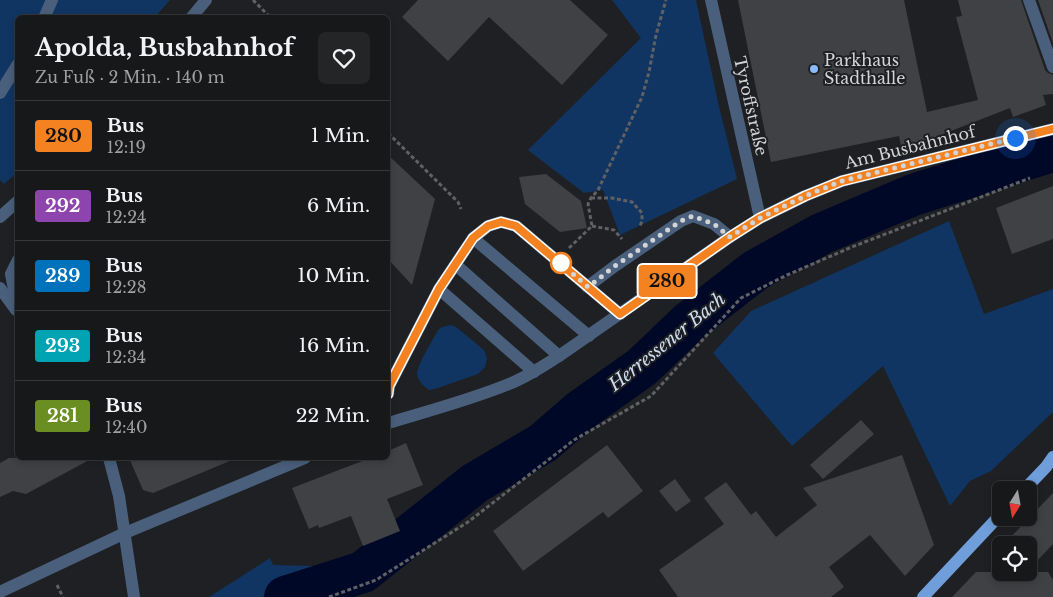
<!DOCTYPE html>
<html lang="de">
<head>
<meta charset="utf-8">
<style>
	body { margin:0; font-family:"Libre Baskerville",serif; background:#232527; color:#f1f3f6; height:100vh; display:flex; flex-direction:column; font-size:19px; white-space:nowrap }
	* { box-sizing:border-box; margin:0 }
	p { font-size:16px; color:#9ea0a2 }
	.icon { flex:none; width:28px; height:28px; fill:none; stroke:currentColor; stroke-width:2; stroke-linecap:round; stroke-linejoin:round }
	.map { position:relative; flex:1; overflow:hidden }
	.panel { position:absolute; left:15px; top:15px; width:375px; height:445px; display:flex; flex-direction:column; background:#16181a; border-radius:8px; box-shadow:0 2px 8px #0003,0 0 0 1px #353739 }
	.panel>* { flex:none }
	.badge { padding:0 10px; border-radius:4px; font-size:18px; line-height:32px }
	.needle { width:32px; rotate:191deg }
	.controls { position:absolute; left:992px; top:481px; display:grid; gap:10px }
	.controls a { display:grid; place-items:center; width:45px; height:45px; border-radius:8px; background:#16181a; box-shadow:0 2px 8px #0003,0 0 0 1px #353739; font-size:25px }
	.you { position:absolute; width:25px; height:25px; margin:-12px; border:4px solid #fff; border-radius:50%; background:#1a73e8; box-shadow:0 0 0 8px #1a73e833 }
	.map>.badge { position:absolute; translate:-50% -50%; box-shadow:0 0 0 2px #fff }
	.round { display:grid; place-items:center; flex:none; width:52px; height:52px; border-radius:8px; background:#232527 }
	.head { display:flex; align-items:center; justify-content:space-between; height:85px; padding:0 20px }
	h1 { font-size:24px; font-weight:800; line-height:38px }
	ul { padding:0; list-style:none }
	li { display:flex; align-items:center; gap:15px; height:70px; padding:0 20px; border-top:1px solid #353739 }
	li div { flex:1 }
	li b { display:block; font-size:19px }
	li em { font-style:normal }
	li .badge { min-width:55px; font-weight:700; text-align:center }
	.map>svg:first-child { display:block }
	.green { fill:#103562 }
	.lines { fill:none; stroke-linecap:round; stroke-linejoin:round }
	.river { stroke:#000828; stroke-width:42 }
	.building { fill:#3f4145 }
	.path { stroke:#5f6164; stroke-width:3; stroke-dasharray:4 2.5; stroke-linecap:butt }
	.minor { stroke:#495f7c; stroke-width:12 }
	.major { stroke:#6f9eda; stroke-width:12 }
	.line-casing { stroke:#fff; stroke-width:11 }
	.line { stroke:#f58220; stroke-width:8 }
	.walk { stroke:#d2d4d6; stroke-width:5; stroke-dasharray:0 9 }
	.poi-dot { fill:#88bafc; stroke:#1e2023; stroke-width:2 }
	.stop-dot { fill:#fff; stroke:#f58220; stroke-width:2.5 }
	.labels { text-anchor:middle; dominant-baseline:central; stroke-width:4; stroke-linejoin:round; paint-order:stroke }
	.poi-label { font-size:16px; fill:#d2d4d6; stroke:#1e2023; text-anchor:start }
	.street-label { font-size:16px; fill:#d2d4d6; stroke:#1e2023 }
	.water-label { font-size:18px; font-style:italic; fill:#cedcef; stroke:#1e2023 }
</style>
</head>
<body>
<div class="map">
<svg width="1053" height="597" viewBox="0 0 1053 597">
	<rect width="100%" height="100%" fill="#1e2023"/>
	<g class="green">
		<path d="M0,0H170L155,17L18,18L17,173L4,184L0,180Z"/>
		<path d="M612,0H696L718,102L737,179L620,235L603,190L584,193L528,150L641,38Z"/>
		<path d="M949,221L984,314L1053,289V412L991,471L970,481L950,506L883,366L792,446L713,353L751,311Z"/>
		<path d="M451,325L456,327L484,350L487,358L485,367L478,374L435,389L429,390C424,386 418,382 417,374C417,365 433,340 438,330L442,327Z"/>
		<path d="M270,558L273,565L314,566L319,579L261,597H209Z"/>
	</g>
	<g class="lines">
		<path class="river" d="M285,597L363,572L475,483L543,443L580,411L642,367L689,322L756,270L821,234L913,195L1052,151"/>
	</g>
	<g class="building">
		<path d="M418,0H570L608,35L562,85L489,17L448,61L402,17Z"/>
		<path d="M738,0H904L927,112L978,100L956,17L962,16L958,0H1021L1045,70L1048,73L1053,75V94L1043,95L1046,105L1013,117L1010,108L933,138L901,146L899,136L771,162Z"/>
		<path d="M1038,0H1053V43Z"/>
		<path d="M388,155L435,199L412,285L388,259Z"/>
		<path d="M546,174L581,201L587,228L560,232L525,204L519,177Z"/>
		<path d="M1053,186V239L1012,254L996,208Z"/>
		<path d="M861,420L874,434L823,479L810,465Z"/>
		<path d="M406,443L423,485L387,499L400,531L363,546L351,516L319,528L318,525L309,529L292,488L370,458H388V451Z"/>
		<path d="M607,445L643,491L608,518L603,512L523,571L493,531Z"/>
		<path d="M902,455L934,545L905,576L870,535L829,567L844,587L831,597H678L659,570L724,524L704,498L726,482L751,515L756,511L776,537L817,505L803,488Z"/>
		<path d="M9,458H93L26,494L13,491L0,497V463Z"/>
		<path d="M129,458H237L153,493L143,490Z"/>
		<path d="M675,479L691,501L676,512L659,491Z"/>
		<path d="M1053,493V544L1035,563L1029,558V545H1015L1009,539Z"/>
		<path d="M976,572H1048L1053,580V597H952Z"/>
	</g>
	<g class="lines">
		<g class="path">
			<path d="M253,0L271,18"/>
			<path d="M388,133L458,202L461,209"/>
			<path d="M591,198H612L632,202L642,213V221L640,226"/>
			<path d="M592,226L614,230L622,239"/>
			<path d="M569,248L592,226L588,204L591,198L598,190L642,97L649,72L656,35L666,0"/>
			<path d="M57,585L63,597"/>
			<path d="M329,597L376,580L468,522L574,440L651,396L741,298L787,275L852,247L1030,178"/>
		</g>
		<g class="minor">
			<path d="M711,0L760,218"/>
			<path d="M1029,0L1053,67"/>
			<path d="M44,18L52,0"/>
			<path d="M191,18L206,0"/>
			<path d="M0,93L18,64"/>
			<path d="M0,217L18,201"/>
			<path d="M473,238L589,336"/>
			<path d="M18,260L11,274L18,310"/>
			<path d="M456,265L559,356"/>
			<path d="M587,287L615,266L681,221L693,216L714,224L730,237"/>
			<path d="M0,288L16,310"/>
			<path d="M439,289L534,372"/>
			<path d="M388,394L389,386L439,289L473,238L488,226L501,222L516,226L620,314"/>
			<path d="M388,423C428,411 470,400 509,384C527,377 543,366 559,356L730,237L760,218L805,196L842,181L1053,129"/>
			<path d="M109,458L119,496L134,597"/>
			<path d="M0,592L125,533L305,458"/>
		</g>
		<g class="major">
			<path d="M1024,490L1046,467L1053,457"/>
			<path d="M923,597L1001,514"/>
		</g>
	</g>
	<g class="lines">
		<g class="line-casing">
			<path id="line" d="M388,394L389,386L439,289L473,238L488,226L501,222L516,226L620,314L730,237L760,218L805,196L842,181L1053,129"/>
		</g>
		<use href="#line" class="line"/>
		<path class="walk" d="M561,263L557,260L588,287L615,266L681,221L693,216L714,224L730,237L760,218L805,196L842,181L1015,138"/>
	</g>
	<circle class="poi-dot" cx="814" cy="69" r="5"/>
	<circle class="stop-dot" cx="561" cy="263" r="10"/>
	<g class="labels">
		<g class="poi-label">
			<text x="824" y="60">Parkhaus<tspan x="824" dy="18">Stadthalle</tspan></text>
		</g>
		<g class="street-label">
			<text transform="translate(751 106) rotate(77)">Tyroffstraße</text>
			<text transform="translate(910 147) rotate(-14)">Am Busbahnhof</text>
		</g>
		<g class="water-label">
			<text transform="translate(667 342) rotate(-39)">Herressener Bach</text>
		</g>
	</g>
</svg>
<div class="controls">
<a><svg class="needle" viewBox="-14 -14 28 28"><path d="M0-13l5 13h-10z" fill="#e53935"/><path d="M0 13l5-13h-10z" fill="#9ea0a2"/></svg></a>
<a><svg class="icon" aria-label="locate" viewBox="0 0 24 24"><circle cx="12" cy="12" r="6"/><path d="M12 2v4M12 18v4M2 12h4M18 12h4"/></svg></a>
</div>
<div class="you" style="left:1015px;top:138px"></div>
<b class="badge" style="left:667px;top:281px;background:#f58220;color:#111">280</b>
<section class="panel">
<div class="head"><div><h1>Apolda, Busbahnhof</h1><p>Zu Fuß · 2 Min. · 140 m</p></div><a class="round"><svg class="icon" aria-label="heart" viewBox="0 0 24 24"><path d="M12 20l-8-8c-3-5 5-10 8-4 3-6 11-1 8 4z"/></svg></a></div>
<ul>
<li><span class="badge" style="background:#f58220;color:#111">280</span><div><b>Bus</b><p>12:19</p></div><em>1 Min.</em></li>
<li><span class="badge" style="background:#8e44ad;color:#fff">292</span><div><b>Bus</b><p>12:24</p></div><em>6 Min.</em></li>
<li><span class="badge" style="background:#0072bc;color:#fff">289</span><div><b>Bus</b><p>12:28</p></div><em>10 Min.</em></li>
<li><span class="badge" style="background:#00a3b4;color:#fff">293</span><div><b>Bus</b><p>12:34</p></div><em>16 Min.</em></li>
<li><span class="badge" style="background:#6b8e23;color:#fff">281</span><div><b>Bus</b><p>12:40</p></div><em>22 Min.</em></li>
</ul>
</section>
</div>
</body>
</html>
